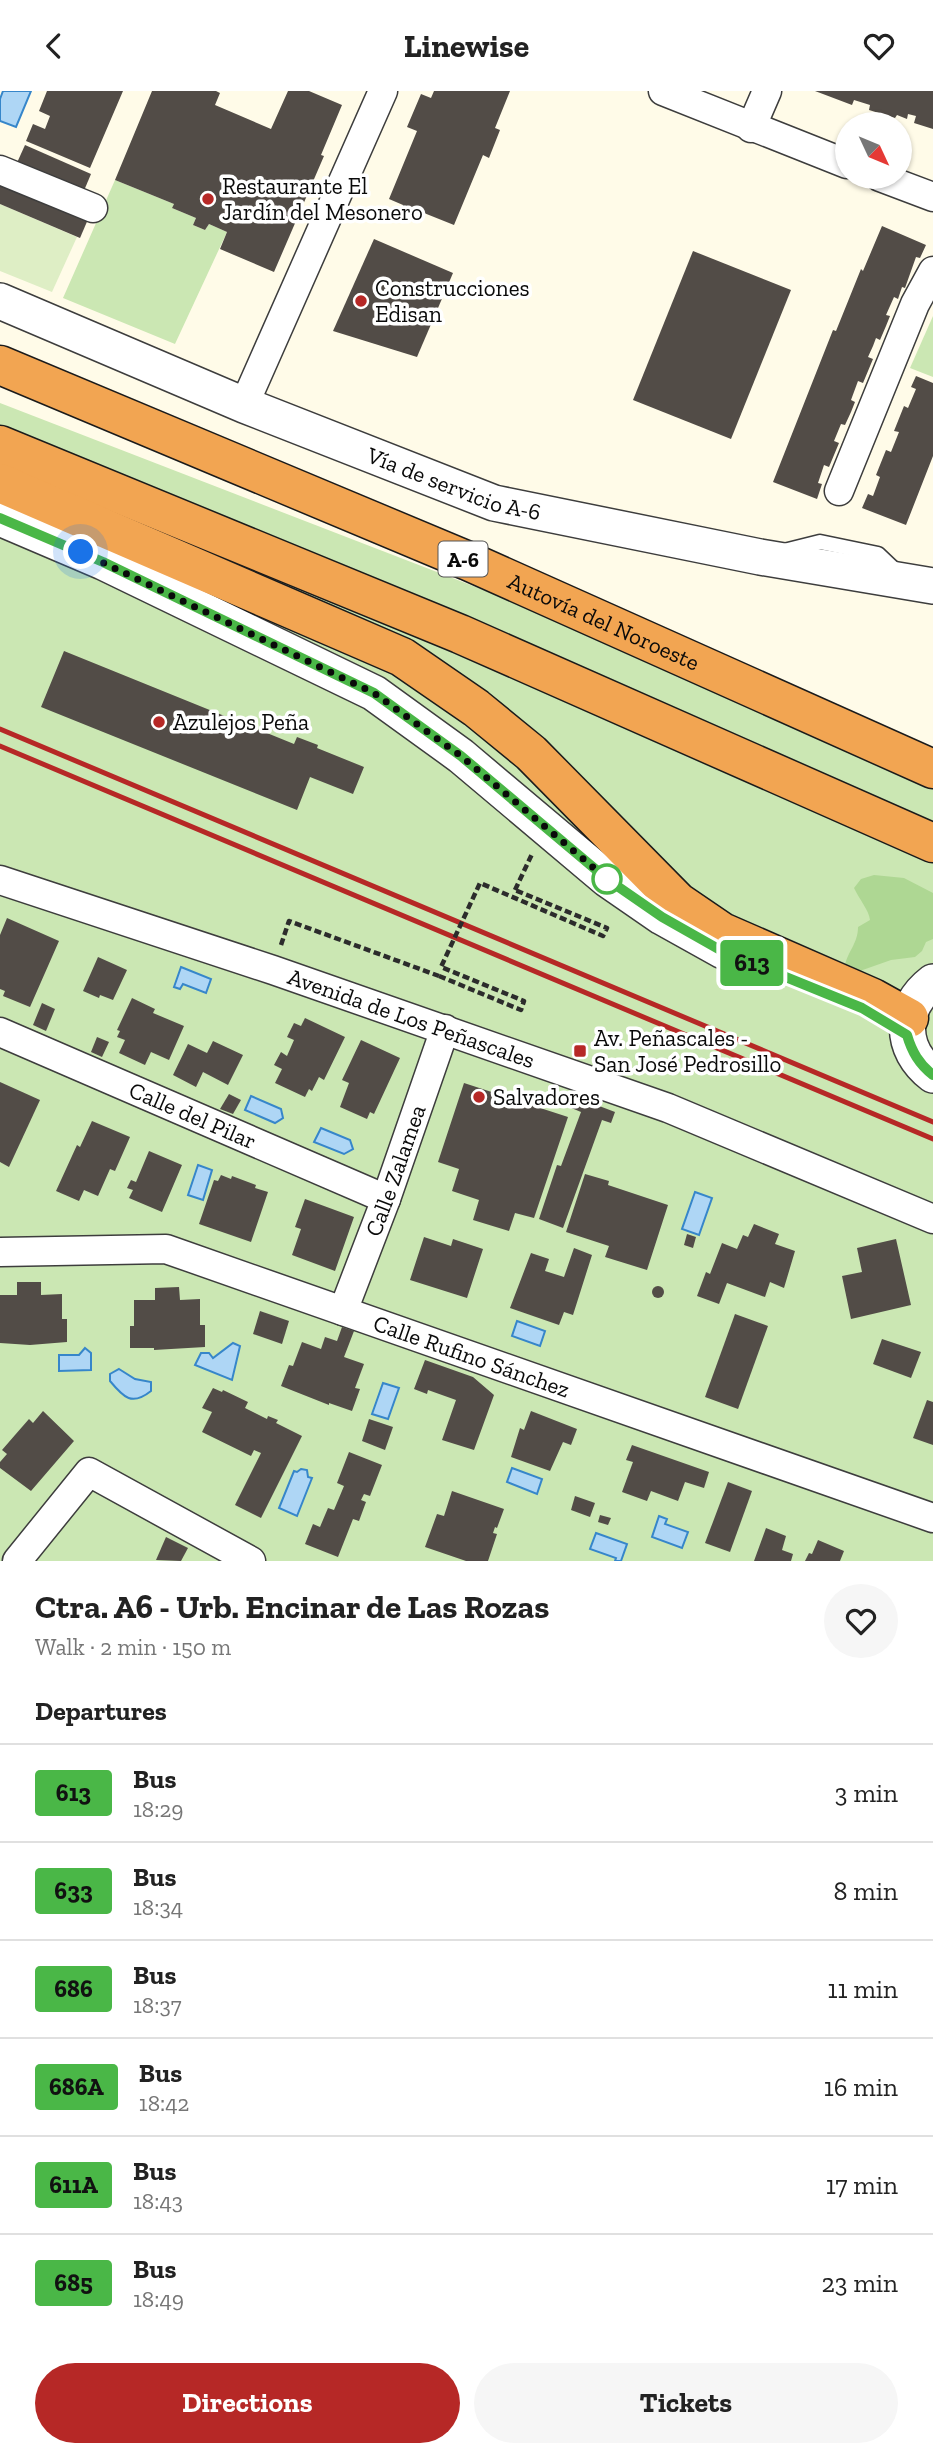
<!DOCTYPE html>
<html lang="en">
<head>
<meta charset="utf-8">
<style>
	body { margin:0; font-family:"Zilla Slab",serif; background:#f6f6f6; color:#222; height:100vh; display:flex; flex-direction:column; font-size:26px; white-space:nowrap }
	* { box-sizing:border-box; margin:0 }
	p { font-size:23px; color:#767676 }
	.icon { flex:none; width:38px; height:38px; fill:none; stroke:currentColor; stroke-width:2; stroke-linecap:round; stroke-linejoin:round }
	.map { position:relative; height:1470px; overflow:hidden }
	.details { display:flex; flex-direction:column; background:#fff; flex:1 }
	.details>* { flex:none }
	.badge { padding:0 14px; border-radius:5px; font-size:24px; line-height:46px }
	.needle { width:46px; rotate:134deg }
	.tools { position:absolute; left:835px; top:21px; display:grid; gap:14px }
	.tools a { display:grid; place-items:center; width:77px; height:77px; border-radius:50%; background:#fff; box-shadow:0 2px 5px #0004; font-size:35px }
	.you { position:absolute; width:35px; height:35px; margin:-18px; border:5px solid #fff; border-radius:50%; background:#1a73e8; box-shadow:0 0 0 10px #1a73e833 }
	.map>.badge { position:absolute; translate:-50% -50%; box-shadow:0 0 0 4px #fff }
	h2 { padding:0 35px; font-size:26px; line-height:63px }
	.round { display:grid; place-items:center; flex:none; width:74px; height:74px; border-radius:37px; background:#f6f6f6 }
	.overview { display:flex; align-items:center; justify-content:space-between; height:119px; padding:0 35px }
	h1 { font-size:33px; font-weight:800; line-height:52px }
	.primary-button { display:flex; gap:14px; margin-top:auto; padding:14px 35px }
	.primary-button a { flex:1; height:80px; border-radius:42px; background:#b62826; color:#fff; font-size:28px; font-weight:800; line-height:80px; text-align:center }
	.primary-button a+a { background:#f6f6f6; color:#222 }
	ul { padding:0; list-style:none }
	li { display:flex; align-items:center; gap:21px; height:98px; padding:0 35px; border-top:2px solid #e0e0e0 }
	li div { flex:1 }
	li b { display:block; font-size:26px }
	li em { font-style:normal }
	li .badge { min-width:77px; font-weight:700; text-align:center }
	header { display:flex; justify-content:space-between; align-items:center; height:91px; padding:0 35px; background:#fff; font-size:32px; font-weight:800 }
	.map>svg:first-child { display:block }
	.green { fill:#cbe7b3 }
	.forest { fill:#aed793 }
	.pitch { fill:#deeec5 }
	.water { fill:#aed6f5; stroke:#3686ca; stroke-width:2 }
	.building { fill:#524c47 }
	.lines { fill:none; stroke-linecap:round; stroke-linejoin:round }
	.service-casing { stroke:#3d3d3d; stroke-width:17 }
	.minor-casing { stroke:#3d3d3d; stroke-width:31 }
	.tertiary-casing { stroke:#3d3d3d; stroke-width:38 }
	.motorway-casing { stroke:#1b1b1b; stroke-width:41 }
	.path { stroke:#2c2c2c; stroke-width:4.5; stroke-dasharray:7 3.5; stroke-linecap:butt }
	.service { stroke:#fff; stroke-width:14 }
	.minor { stroke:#fff; stroke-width:28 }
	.tertiary { stroke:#fff; stroke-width:35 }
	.motorway { stroke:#f2a552; stroke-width:38 }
	.rail { stroke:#b62826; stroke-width:5 }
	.path-bridge { stroke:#2c2c2c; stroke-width:4.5; stroke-dasharray:7 3.5; stroke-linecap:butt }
	.line-casing { stroke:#fff; stroke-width:16 }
	.line { stroke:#4ab747; stroke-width:10 }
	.walk { stroke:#0a0a0a; stroke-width:7; stroke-dasharray:0 12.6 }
	.poi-dot { fill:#b62826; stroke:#fff; stroke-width:2.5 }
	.stop-dot { fill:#fff; stroke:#4ab747; stroke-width:3.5 }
	.labels { text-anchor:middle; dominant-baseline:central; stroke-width:7; stroke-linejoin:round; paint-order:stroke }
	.shield { fill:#fff; stroke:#545454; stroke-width:2 }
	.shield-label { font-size:21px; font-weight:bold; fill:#0a0a0a }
	.poi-label { font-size:23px; fill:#0a0a0a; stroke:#fff; text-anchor:start }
	.street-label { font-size:23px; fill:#0a0a0a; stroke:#fff }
</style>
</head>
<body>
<header><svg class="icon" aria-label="back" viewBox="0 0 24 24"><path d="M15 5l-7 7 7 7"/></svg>Linewise<svg class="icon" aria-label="heart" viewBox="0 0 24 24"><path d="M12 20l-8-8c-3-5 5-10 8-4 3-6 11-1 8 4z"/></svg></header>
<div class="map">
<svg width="933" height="1470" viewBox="0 0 933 1470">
	<rect width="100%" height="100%" fill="#fffbe8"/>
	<g class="green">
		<path d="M115,89L174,113L172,117L196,127L193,134L205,139L209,133L227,141L175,253L63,207Z"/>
		<path d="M933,225V286L910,277Z"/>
		<path d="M0,312L933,673V1470H0Z"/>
	</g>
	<path class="forest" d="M874,784L904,787L933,802V848L926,851L922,860L915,866L891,869L857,881L845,875C847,861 858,853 858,836L870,829C869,819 859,808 854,797L861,788Z"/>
	<path class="pitch" d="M0,113L77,146L52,201L0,180Z"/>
	<g class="water">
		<path d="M3,0H31L16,36L0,30V8Z"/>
		<path d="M181,876L211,888L206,902L183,893L180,898L174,896Z"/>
		<path d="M251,1005L281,1018L283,1027L275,1032L245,1019Z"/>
		<path d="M321,1037L350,1049L353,1058L344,1063L314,1051Z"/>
		<path d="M198,1074L212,1079L203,1109L188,1104Z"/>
		<path d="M695,1101L712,1107L699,1144L682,1138Z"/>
		<path d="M517,1230L545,1240L540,1255L512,1245Z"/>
		<path d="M233,1252L240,1255L232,1289L195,1274L201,1262H209L213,1267Z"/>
		<path d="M85,1257L91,1262V1279L59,1280V1264H79Z"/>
		<path d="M119,1278L135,1288L151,1291V1300C132,1315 124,1307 110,1290V1283Z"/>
		<path d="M383,1292L399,1297L388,1328L372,1323Z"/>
		<path d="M512,1377L542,1388L537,1403L507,1391Z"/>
		<path d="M301,1378L307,1379L308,1386L312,1387L297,1425L279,1417L294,1380L297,1381Z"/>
		<path d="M659,1425L667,1428L665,1433L688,1441L682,1457L652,1446Z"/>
		<path d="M596,1442L627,1453L621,1470H615L616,1467L590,1458Z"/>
	</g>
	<g class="building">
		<path d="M47,0H123L90,77L26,50L33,33L45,38L50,25L39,20Z"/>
		<path d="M152,0H216L220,2L215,14L271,38L288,0H309L342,14L321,64L324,65L274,181L220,158L227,141L209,133L205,139L193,134L196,127L172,117L174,113L115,89Z"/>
		<path d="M434,0H510L495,37L500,39L489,67L483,64L454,134L419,120L417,124L402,118L403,114L389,108L417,40L407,36L421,3L431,7Z"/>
		<path d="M815,0H933V38L914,32L916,25L908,23L907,28L897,24L895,27L869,19L870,14L854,9L852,14Z"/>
		<path d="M25,54L91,83L83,102L16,74Z"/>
		<path d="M0,89L89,126L80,147L0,113Z"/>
		<path d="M882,135L926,154L920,167L916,166L905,197L902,196L898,208L894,206L886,224L890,225L886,235L880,249L876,247L873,255L868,266L873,268L863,292L858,290L851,309L855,311L851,321L845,334L841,333L834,350L839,352L829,376L824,374L818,392L822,393L817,408L773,391L833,239L836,240L861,178L863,180Z"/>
		<path d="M374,148L453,182L417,266L333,240Z"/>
		<path d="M693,160L791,199L731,348L633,309Z"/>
		<path d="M916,285L933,292V365L906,434L862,417L868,403L873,405L880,386L876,384L886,359L891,361L899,341L894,340L904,315L908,317L916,298L911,296Z"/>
		<path d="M64,560L294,653L297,646L318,654L317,657L364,676L353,703L310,686L297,719L41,616Z"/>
		<path d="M7,827L59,850L30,916L3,905L5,900L0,898V844Z"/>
		<path d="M98,866L127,879L113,909L100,904L99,907L83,900Z"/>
		<path d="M132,907L155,918L153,922L184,935L169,969L151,961L145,974L119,962L125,949L117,946L120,940L117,939Z"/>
		<path d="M42,912L55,918L46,940L33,934Z"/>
		<path d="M305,927L345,946L324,989L319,986L312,1000L309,998L305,1006L275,992L282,978L274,974L281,961L287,965L294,949L287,946L294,932L301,935Z"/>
		<path d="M97,946L109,951L102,966L91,961Z"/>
		<path d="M361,949L400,967L374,1023L370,1021L367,1028L340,1016L349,992L342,989Z"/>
		<path d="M213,950L243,964L228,994L203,981L196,996L173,984L188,953L207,962Z"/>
		<path d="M0,991L40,1009L9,1076L0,1071Z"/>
		<path d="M464,992L568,1026L534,1127L515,1122L509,1140L473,1129L479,1109L452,1100L459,1078L438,1071Z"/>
		<path d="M229,1003L241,1009L233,1023L220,1018Z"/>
		<path d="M573,1005L615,1021L611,1032L602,1029L563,1137L539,1128L557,1074L561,1075L581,1021L569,1016Z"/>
		<path d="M92,1030L130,1046L115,1080L110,1078L98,1105L84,1099L79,1110L56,1100L77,1054L80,1056Z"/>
		<path d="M149,1060L182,1074L162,1121L129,1107L133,1099L127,1097L131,1089L136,1091Z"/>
		<path d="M585,1083L609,1090L608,1094L668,1114L647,1179L605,1166L609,1155L566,1141Z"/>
		<path d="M221,1084L231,1088L232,1085L256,1094L255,1097L268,1101L251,1151L199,1133L214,1089L218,1090Z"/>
		<path d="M305,1108L354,1126L335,1180L292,1164L301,1138L295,1136Z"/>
		<path d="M754,1133L779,1143L775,1153L795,1160L784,1197L770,1191L765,1206L727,1192L719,1213L697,1205L706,1181L710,1183L722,1152L737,1158L743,1144L748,1146Z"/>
		<path d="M687,1143L696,1146L693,1157L684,1154Z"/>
		<path d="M424,1146L451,1155L453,1148L483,1158L467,1207L410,1189Z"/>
		<path d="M896,1148L911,1214L851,1228L842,1185L862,1181L857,1157Z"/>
		<path d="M574,1157L592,1164L573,1224L564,1221L559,1234L510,1217L531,1162L549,1168L545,1180L564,1186Z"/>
		<path d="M17,1191H41V1204L62,1203V1228H67V1251L30,1254L0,1252V1204H17Z"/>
		<circle cx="658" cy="1201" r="6"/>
		<path d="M179,1196L180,1209L200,1208V1234H205V1256L154,1259V1257H130V1235H134V1209H155V1197Z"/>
		<path d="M260,1220L289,1230L282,1253L253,1243Z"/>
		<path d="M735,1223L768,1235L738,1318L705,1306Z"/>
		<path d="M342,1236L354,1240L344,1266L364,1273L355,1297L360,1298L352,1320L329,1312V1314L281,1295L289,1274L293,1275L302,1251L321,1258L325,1246L337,1250Z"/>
		<path d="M882,1248L921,1261L911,1287L873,1273Z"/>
		<path d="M425,1269L473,1286L494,1304L474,1359L442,1349L456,1309L428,1299L427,1303L414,1298Z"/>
		<path d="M213,1297L222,1301L223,1299L248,1311L245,1317L267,1328L268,1325L278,1329L276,1332L302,1345L261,1427L235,1414L261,1362L254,1359L251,1365L202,1341L212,1321L202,1317Z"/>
		<path d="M927,1309L933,1311V1354L913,1347Z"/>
		<path d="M43,1320L74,1350L31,1400L0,1377V1371L7,1363L2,1359L15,1344L29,1328L33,1332Z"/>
		<path d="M531,1320L577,1338L571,1354L563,1351L550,1380L511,1366L520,1337L524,1339Z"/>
		<path d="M369,1328L393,1336L385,1359L362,1350Z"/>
		<path d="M632,1354L709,1381L704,1397L685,1391L678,1410L651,1400L647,1410L622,1401L633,1371L626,1369Z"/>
		<path d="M349,1361L382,1374L370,1405L364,1403L361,1409L366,1411L359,1430L353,1428L338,1466L305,1453L313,1433L320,1436L328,1417L334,1419L344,1395L337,1392Z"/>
		<path d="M728,1391L752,1400L730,1461L705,1452Z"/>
		<path d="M452,1400L504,1418L497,1437L495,1436L493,1442L497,1443L488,1470H466L425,1456L437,1423L444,1425Z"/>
		<path d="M575,1405L595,1412L590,1426L571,1419Z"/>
		<path d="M600,1424L611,1427L608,1434L598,1431Z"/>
		<path d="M766,1437L786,1445L782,1459L793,1463L791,1470H754Z"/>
		<path d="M166,1446L188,1457L181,1470L156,1469Z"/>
		<path d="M818,1449L844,1460L840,1470H805L809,1462L812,1463Z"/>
	</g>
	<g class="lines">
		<g class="service-casing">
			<path id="service" d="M784,460L820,451L878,463L898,482"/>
		</g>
		<g class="minor-casing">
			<g id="minor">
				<path d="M663,0L847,73"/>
				<path d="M751,37L767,0"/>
				<path d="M0,79L93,117"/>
				<path d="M880,86L933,106"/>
				<path d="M244,314L383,0"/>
				<path d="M839,400L915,213L933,180"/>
				<path id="s1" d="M0,789L273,879L668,1017L933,1128"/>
				<path id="s2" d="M0,941L386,1108"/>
				<path id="s3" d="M0,1161L166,1158L933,1427"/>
				<path id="s4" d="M343,1220L386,1108L445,938"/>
				<path d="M17,1470L89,1381L251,1470"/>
			</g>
		</g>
		<g class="tertiary-casing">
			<g id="tertiary">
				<path id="s5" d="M0,210L244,314L494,412L760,466L933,495"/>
				<path d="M0,427L103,471L374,602L461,665L607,788L662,826L723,860"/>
				<path d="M933,891C899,917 899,958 933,984"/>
			</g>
		</g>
		<g class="motorway-casing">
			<g id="motorway">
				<path id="s6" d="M0,274L468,470L933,678"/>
				<path d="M0,354L460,543L933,752"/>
				<path d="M0,392L402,566L476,617L531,662L678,811L722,841L873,907L909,927"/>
			</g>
		</g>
		<g class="path">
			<path d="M515,799L532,763"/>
			<path d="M281,854L289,830L439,885"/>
		</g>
		<use href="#service" class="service"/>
		<use href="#minor" class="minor"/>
		<use href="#tertiary" class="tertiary"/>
		<use href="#motorway" class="motorway"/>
		<g class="rail">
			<path d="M0,638L933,1031"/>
			<path d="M0,655L933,1048"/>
		</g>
		<path class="path-bridge" d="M439,885L521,919L524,910L441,876L480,792L603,845L607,837L515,799"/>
	</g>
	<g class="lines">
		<g class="line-casing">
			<path id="line" d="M0,427L103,471L374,602L461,665L607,788L662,826L722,860L862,917L907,944C912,961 919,973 933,984"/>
		</g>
		<use href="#line" class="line"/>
		<path class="walk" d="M81,461L374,602L461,665L607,788"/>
	</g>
	<g class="poi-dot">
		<circle cx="208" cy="108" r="7"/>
		<circle cx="361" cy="210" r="7"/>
		<circle cx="159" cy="631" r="7"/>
		<rect x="573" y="953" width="14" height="14" rx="3.5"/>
		<circle cx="479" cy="1006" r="7"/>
	</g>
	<circle class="stop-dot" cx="607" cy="788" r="14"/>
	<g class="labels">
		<rect class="shield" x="438.5" y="450.5" width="49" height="35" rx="5"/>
		<g class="shield-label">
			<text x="463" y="468">A-6</text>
		</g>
		<g class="poi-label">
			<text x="222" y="95">Restaurante El<tspan x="222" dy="26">Jardín del Mesonero</tspan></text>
			<text x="375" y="197">Construcciones<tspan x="375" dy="26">Edisan</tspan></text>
			<text x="173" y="631">Azulejos Peña</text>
			<text x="594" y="947">Av. Peñascales -<tspan x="594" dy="26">San José Pedrosillo</tspan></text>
			<text x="493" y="1006">Salvadores</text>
		</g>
		<g class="street-label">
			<text stroke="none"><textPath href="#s5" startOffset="490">Vía de servicio A-6</textPath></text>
			<text stroke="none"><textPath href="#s6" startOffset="656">Autovía del Noroeste</textPath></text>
			<text stroke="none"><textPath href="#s1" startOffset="434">Avenida de Los Peñascales</textPath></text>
			<text stroke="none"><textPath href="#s2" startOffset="210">Calle del Pilar</textPath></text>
			<text stroke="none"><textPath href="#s4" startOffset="150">Calle Zalamea</textPath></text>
			<text stroke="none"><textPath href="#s3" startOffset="490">Calle Rufino Sánchez</textPath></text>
		</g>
	</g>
</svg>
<div class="tools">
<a><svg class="needle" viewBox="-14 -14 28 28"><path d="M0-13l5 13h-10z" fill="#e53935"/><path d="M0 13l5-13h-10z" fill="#767676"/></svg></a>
</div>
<div class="you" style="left:81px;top:461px"></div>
<b class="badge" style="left:752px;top:872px;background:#4ab747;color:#111">613</b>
</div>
<section class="details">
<div class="overview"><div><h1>Ctra. A6 - Urb. Encinar de Las Rozas</h1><p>Walk · 2 min · 150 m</p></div><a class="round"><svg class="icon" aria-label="heart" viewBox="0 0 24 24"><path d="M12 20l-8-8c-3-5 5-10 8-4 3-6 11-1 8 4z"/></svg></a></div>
<h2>Departures</h2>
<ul>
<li><span class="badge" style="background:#4ab747;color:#111">613</span><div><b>Bus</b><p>18:29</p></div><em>3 min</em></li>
<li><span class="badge" style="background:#4ab747;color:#111">633</span><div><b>Bus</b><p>18:34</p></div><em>8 min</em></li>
<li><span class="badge" style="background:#4ab747;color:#111">686</span><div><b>Bus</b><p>18:37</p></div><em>11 min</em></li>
<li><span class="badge" style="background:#4ab747;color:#111">686A</span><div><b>Bus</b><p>18:42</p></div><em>16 min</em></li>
<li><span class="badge" style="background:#4ab747;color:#111">611A</span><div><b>Bus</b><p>18:43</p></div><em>17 min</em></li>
<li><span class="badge" style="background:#4ab747;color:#111">685</span><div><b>Bus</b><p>18:49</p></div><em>23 min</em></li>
</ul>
<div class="primary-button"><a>Directions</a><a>Tickets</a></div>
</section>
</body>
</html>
